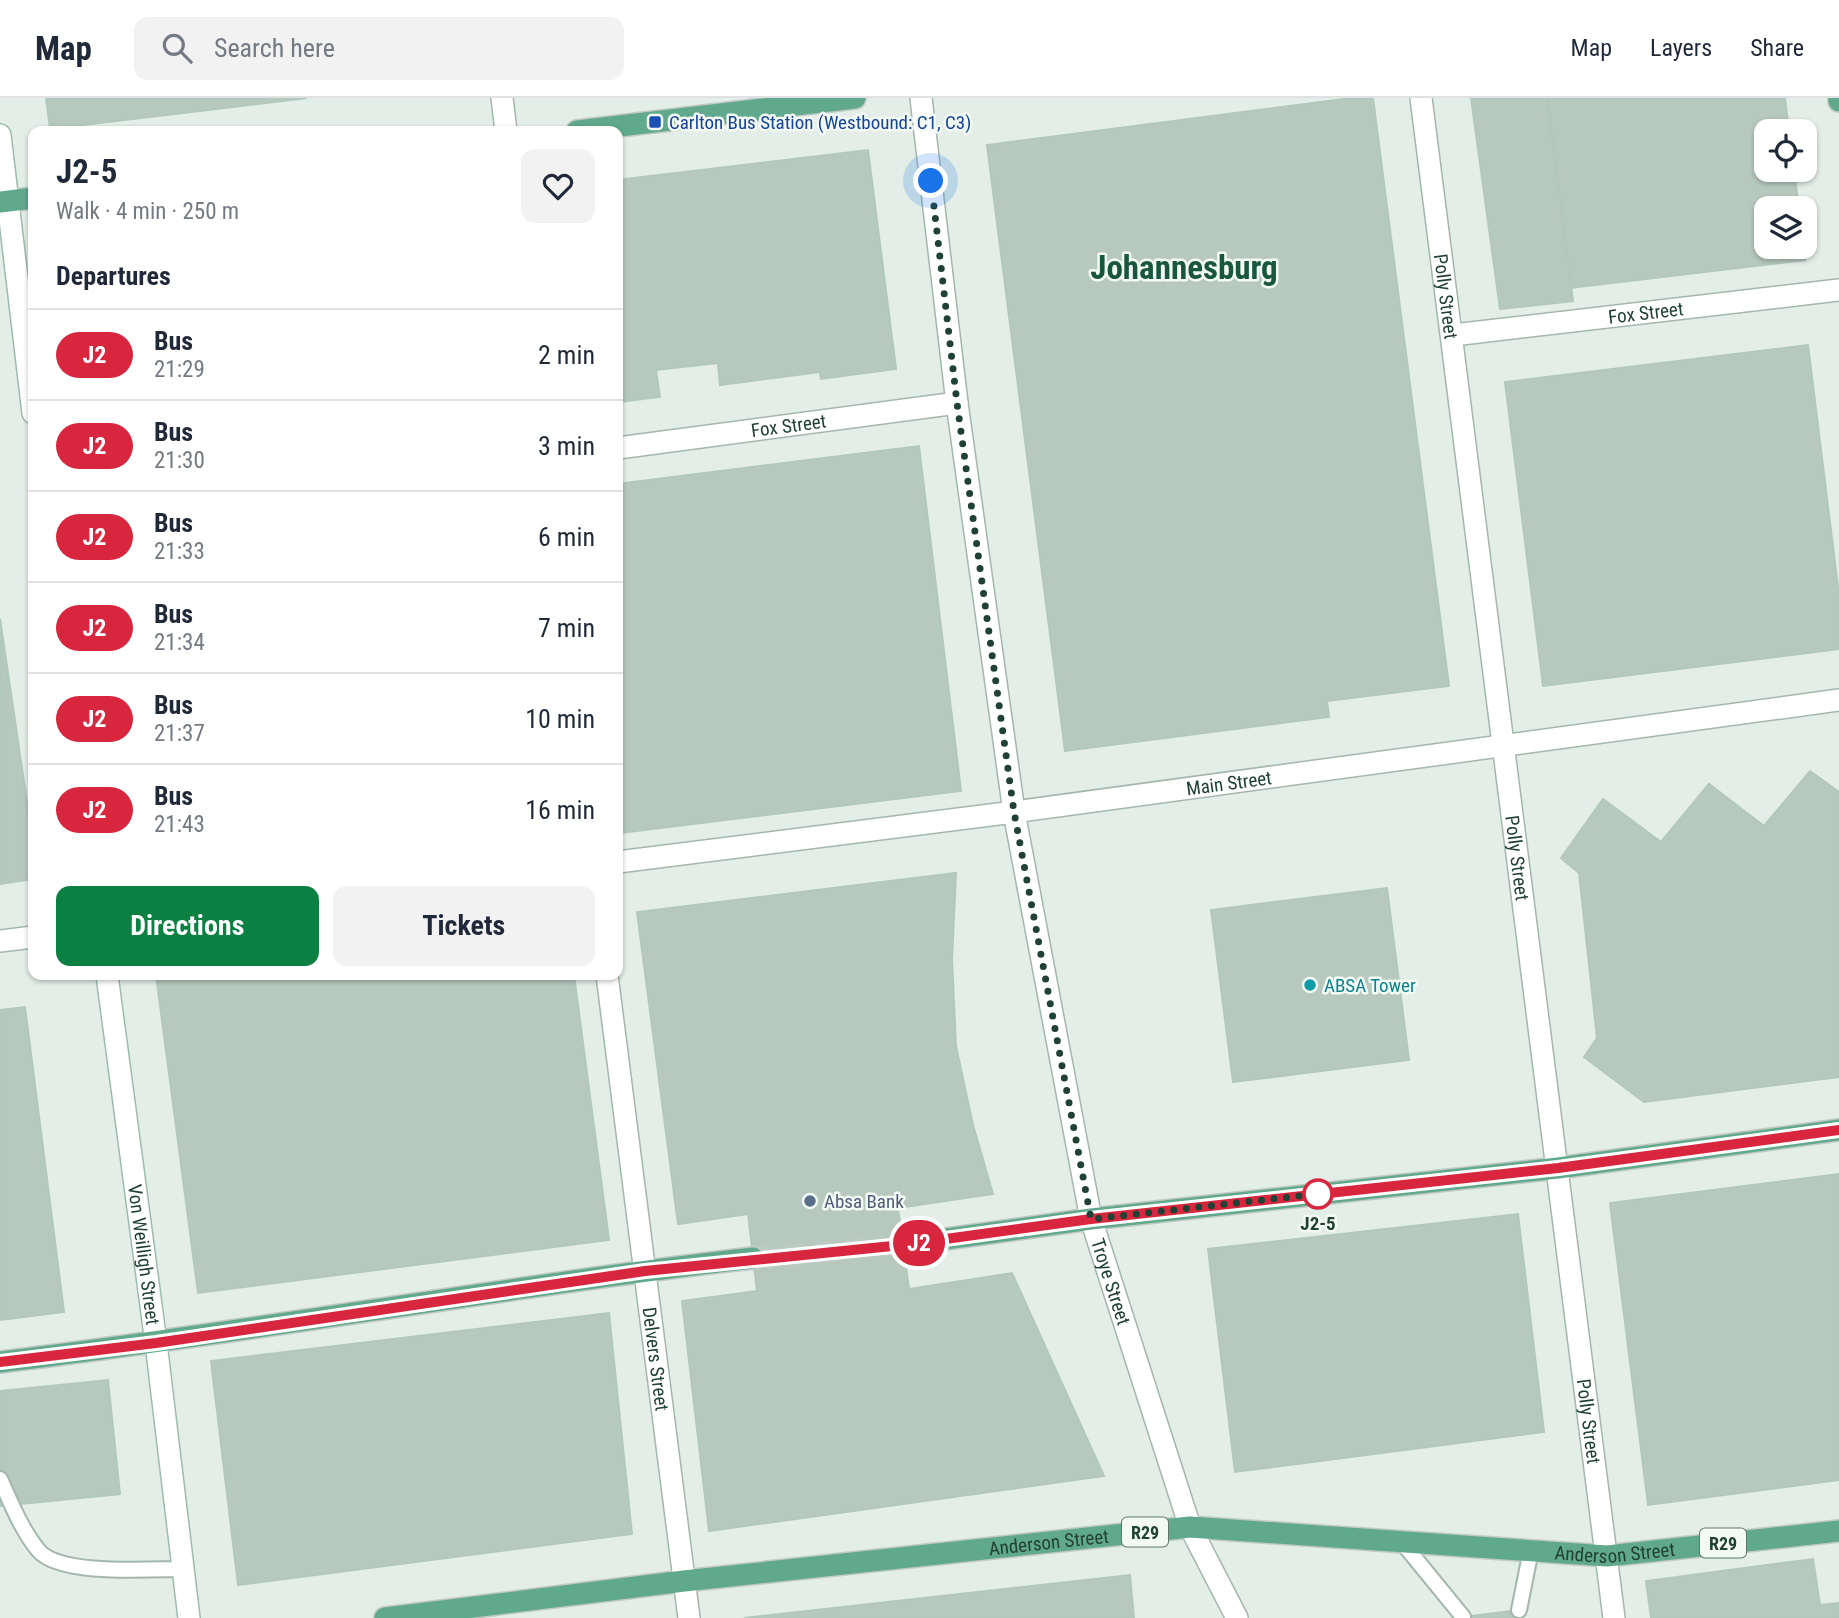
<!DOCTYPE html>
<html lang="en">
<head>
<meta charset="utf-8">
<style>
	body { margin:0; font-family:"Roboto Condensed",sans-serif; background:#f2f2f3; color:#1f2937; height:100vh; display:flex; flex-direction:column; font-size:26px; white-space:nowrap }
	* { box-sizing:border-box; margin:0 }
	p { font-size:23px; color:#747a83 }
	.icon { flex:none; width:38px; height:38px; fill:none; stroke:currentColor; stroke-width:2; stroke-linecap:round; stroke-linejoin:round }
	.map { position:relative; flex:1; overflow:hidden }
	.sheet { position:absolute; left:28px; top:28px; width:595px; height:854px; display:flex; flex-direction:column; background:#fff; border-radius:14px; box-shadow:0 2px 5px #0004 }
	.sheet>* { flex:none }
	.badge { padding:0 14px; border-radius:23px; font-size:24px; line-height:46px }
	.fabs { position:absolute; left:1754px; top:21px; display:grid; gap:14px }
	.fabs a { display:grid; place-items:center; width:63px; height:63px; border-radius:14px; background:#fff; box-shadow:0 2px 5px #0004; font-size:35px }
	.you { position:absolute; width:35px; height:35px; margin:-18px; border:5px solid #fff; border-radius:50%; background:#1a73e8; box-shadow:0 0 0 10px #1a73e833 }
	.map>.badge { position:absolute; translate:-50% -50%; box-shadow:0 0 0 4px #fff }
	h2 { padding:0 28px; font-size:26px; line-height:63px }
	.round { display:grid; place-items:center; flex:none; width:74px; height:74px; border-radius:14px; background:#f2f2f3 }
	.summary { display:flex; align-items:center; justify-content:space-between; height:119px; padding:0 28px }
	h1 { font-size:33px; font-weight:700; line-height:52px }
	.button { display:flex; gap:14px; margin-top:auto; padding:14px 28px }
	.button a { flex:1; height:80px; border-radius:14px; background:#0b8043; color:#fff; font-size:28px; font-weight:700; line-height:80px; text-align:center }
	.button a+a { background:#f2f2f3; color:#1f2937 }
	ul { padding:0; list-style:none }
	li { display:flex; align-items:center; gap:21px; height:91px; padding:0 28px; border-top:2px solid #e0e1e3 }
	li div { flex:1 }
	li b { display:block; font-size:26px }
	li em { font-style:normal }
	li .badge { min-width:77px; font-weight:700; text-align:center }
	header { display:flex; align-items:center; gap:42px; box-sizing:border-box; height:98px; padding:0 35px; background:#fff; border-bottom:2px solid #e0e1e3 }
	header strong { font-size:33px }
	nav { display:flex; gap:38px; margin-inline-start:auto; font-size:24px }
	.search { width:490px; height:63px; background:#f2f2f3; display:flex; align-items:center; gap:18px; box-sizing:border-box; padding:0 24px; border-radius:14px; color:#747a83; font-size:26px }
	.map>svg:first-child { display:block }
	.building { fill:#b7c9bf; stroke:#b3c8bd; stroke-width:2 }
	.lines { fill:none; stroke-linecap:round; stroke-linejoin:round }
	.primary-tunnel { stroke:#bbcbc3; stroke-width:21; stroke-dasharray:21 10; stroke-linecap:butt }
	.service-casing { stroke:#a4b7ad; stroke-width:18 }
	.minor-casing { stroke:#a4b7ad; stroke-width:24 }
	.secondary-casing { stroke:#9fbbad; stroke-width:24 }
	.primary-casing { stroke:#c1cac6; stroke-width:24 }
	.service { stroke:#fff; stroke-width:14 }
	.minor { stroke:#fff; stroke-width:21 }
	.secondary { stroke:#fff; stroke-width:21 }
	.primary { stroke:#61a98c; stroke-width:21 }
	.line-casing { stroke:#fff; stroke-width:16 }
	.line { stroke:#d7263d; stroke-width:10 }
	.walk { stroke:#204133; stroke-width:7; stroke-dasharray:0 12.6 }
	.transit-dot { fill:#1a4fb4; stroke:#f3faf5; stroke-width:2.5 }
	.culture-dot { fill:#0f9aa8; stroke:#f3faf5; stroke-width:2.5 }
	.stop-dot { fill:#fff; stroke:#d7263d; stroke-width:3.5 }
	.service-dot { fill:#5c6f8a; stroke:#f3faf5; stroke-width:2.5 }
	.labels { text-anchor:middle; dominant-baseline:central; stroke-width:5; stroke-linejoin:round; paint-order:stroke }
	.shield { fill:#f3faf5; stroke:#5f786d; stroke-width:2 }
	.shield-label { font-size:18px; font-weight:bold; fill:#204133 }
	.transit-label { font-size:19px; fill:#164399; stroke:#f3faf5; text-anchor:start }
	.street-label { font-size:19px; fill:#204133; stroke:#f3faf5 }
	.culture-label { font-size:19px; fill:#0d838f; stroke:#f3faf5; text-anchor:start }
	.service-label { font-size:19px; fill:#4e5e75; stroke:#f3faf5; text-anchor:start }
	.stop-label { font-size:19px; font-weight:bold; fill:#204133; stroke:#f3faf5 }
	.town-label { font-size:33px; font-weight:bold; fill:#19563e; stroke:#f3faf5 }
</style>
</head>
<body>
<header>
<strong>Map</strong>
<div class="search"><svg class="icon" aria-label="search" viewBox="0 0 24 24"><circle cx="10" cy="10" r="6"/><path d="M15 15l6 6"/></svg>Search here</div>
<nav><a>Map</a><a>Layers</a><a>Share</a></nav>
</header>
<div class="map">
<svg width="1839" height="1520" viewBox="0 0 1839 1520">
	<rect width="100%" height="100%" fill="#e2eee7"/>
	<g class="building">
		<path d="M46,0H307L50,31Z"/>
		<path d="M1352,0H1373L1449,588L1327,603L1329,619L1065,653L987,47Z"/>
		<path d="M1471,0H1547L1573,203L1500,211Z"/>
		<path d="M1548,0H1785L1789,33H1766V72H1794L1799,110H1766V149H1804L1805,162L1571,190Z"/>
		<path d="M868,52L896,271L821,281L820,274L720,287L718,265L656,272L660,299L618,304V82Z"/>
		<path d="M1808,247L1839,497V551L1543,588L1505,284Z"/>
		<path d="M919,348L961,693L619,735L618,386Z"/>
		<path d="M0,521L33,745V781L0,786Z"/>
		<path d="M1810,673L1839,694V979L1644,1004L1584,959L1597,940L1579,775L1561,760L1603,701L1661,744L1709,686L1764,728Z"/>
		<path d="M956,775L952,861L956,948L973,1027L993,1096L898,1110L909,1191L1012,1175L1104,1378L709,1433L682,1203L757,1193L748,1116L678,1126L637,814Z"/>
		<path d="M1387,790L1409,962L1233,984L1211,812Z"/>
		<path d="M156,877H574L609,1142L198,1195Z"/>
		<path d="M25,909L64,1214L0,1222V912Z"/>
		<path d="M1839,1076V1382L1648,1407L1610,1105Z"/>
		<path d="M1518,1116L1544,1334L1235,1374L1208,1151Z"/>
		<path d="M609,1215L632,1436L238,1487L211,1263Z"/>
		<path d="M108,1282L120,1396L0,1408V1293Z"/>
		<path d="M1813,1461L1820,1507L1839,1505V1520H1651L1646,1483Z"/>
		<path d="M1130,1477L1134,1520H744Z"/>
		<path d="M1519,1512L1520,1520H1452L1463,1519Z"/>
	</g>
	<g class="lines">
		<path class="primary-tunnel" d="M753,1160L902,1147"/>
		<g class="service-casing">
			<g id="service">
				<path d="M0,1381C11,1405 22,1433 39,1453C61,1478 150,1471 183,1471"/>
				<path d="M1401,1443L1463,1519"/>
				<path d="M1519,1512L1531,1452"/>
			</g>
		</g>
		<g class="minor-casing">
			<g id="minor">
				<path d="M502,0L506,33"/>
				<path id="s1" d="M921,0L957,305L1014,714L1091,1121L1190,1429L1237,1520"/>
				<path id="s2" d="M1421,0L1614,1520"/>
				<path id="s3" d="M1453,237L1839,192"/>
				<path id="s4" d="M618,350L957,305"/>
				<path id="s5" d="M618,764L1014,714L1839,602"/>
				<path d="M0,843L33,839"/>
				<path id="s6" d="M607,877L689,1520"/>
			</g>
		</g>
		<g class="secondary-casing">
			<g id="secondary">
				<path d="M0,37L33,315"/>
				<path id="s7" d="M107,877L156,1245L189,1520"/>
			</g>
		</g>
		<g class="primary-casing">
			<g id="primary">
				<path d="M1839,0V3"/>
				<path d="M577,33L855,0"/>
				<path d="M0,104L33,100"/>
				<path d="M902,1147L1091,1121L1558,1070L1839,1032"/>
				<path d="M0,1264C252,1234 501,1189 753,1160"/>
				<path id="s8" d="M385,1520L684,1483L1190,1429L1607,1458L1839,1433"/>
			</g>
		</g>
		<use href="#service" class="service"/>
		<use href="#minor" class="minor"/>
		<use href="#secondary" class="secondary"/>
		<use href="#primary" class="primary"/>
	</g>
	<g class="lines">
		<g class="line-casing">
			<path id="line" d="M0,1264L156,1245L645,1173L902,1147L1091,1121L1558,1070L1839,1032"/>
		</g>
		<use href="#line" class="line"/>
		<path class="walk" d="M931,83L957,305L1014,714L1091,1121L1318,1096"/>
	</g>
	<rect class="transit-dot" x="648" y="17" width="14" height="14" rx="3.5"/>
	<circle class="culture-dot" cx="1310" cy="887" r="7"/>
	<circle class="stop-dot" cx="1318" cy="1096" r="14"/>
	<circle class="service-dot" cx="810" cy="1103" r="7"/>
	<g class="labels">
		<g class="shield">
			<rect x="1122" y="1419.5" width="46" height="29" rx="5"/>
			<rect x="1700" y="1430.5" width="46" height="29" rx="5"/>
		</g>
		<g class="shield-label">
			<text x="1145" y="1434">R29</text>
			<text x="1723" y="1445">R29</text>
		</g>
		<g class="transit-label">
			<text x="669" y="24">Carlton Bus Station (Westbound: C1, C3)</text>
		</g>
		<g class="street-label">
			<text stroke="none"><textPath href="#s2" startOffset="200">Polly Street</textPath></text>
			<text stroke="none"><textPath href="#s3" startOffset="194">Fox Street</textPath></text>
			<text stroke="none"><textPath href="#s4" startOffset="172">Fox Street</textPath></text>
			<text stroke="none"><textPath href="#s5" startOffset="616">Main Street</textPath></text>
			<text stroke="none"><textPath href="#s2" startOffset="766">Polly Street</textPath></text>
			<text stroke="none"><textPath href="#s7" startOffset="282">Von Weilligh Street</textPath></text>
			<text stroke="none"><textPath href="#s1" startOffset="1200">Troye Street</textPath></text>
			<text stroke="none"><textPath href="#s6" startOffset="387">Delvers Street</textPath></text>
			<text stroke="none"><textPath href="#s2" startOffset="1334">Polly Street</textPath></text>
			<text stroke="none"><textPath href="#s8" startOffset="668">Anderson Street</textPath></text>
			<text stroke="none"><textPath href="#s8" startOffset="1236">Anderson Street</textPath></text>
		</g>
		<g class="culture-label">
			<text x="1324" y="887">ABSA Tower</text>
		</g>
		<g class="service-label">
			<text x="824" y="1103">Absa Bank</text>
		</g>
		<g class="stop-label">
			<text x="1318" y="1125">J2-5</text>
		</g>
		<g class="town-label">
			<text x="1184" y="169">Johannesburg</text>
		</g>
	</g>
</svg>
<div class="fabs">
<a><svg class="icon" aria-label="locate" viewBox="0 0 24 24"><circle cx="12" cy="12" r="6"/><path d="M12 2v4M12 18v4M2 12h4M18 12h4"/></svg></a>
<a><svg class="icon" aria-label="layers" viewBox="0 0 24 24"><path d="M12 4l9 5-9 5-9-5zM3 14l9 5 9-5"/></svg></a>
</div>
<div class="you" style="left:931px;top:83px"></div>
<b class="badge" style="left:919px;top:1145px;background:#d7263d;color:#fff">J2</b>
<section class="sheet">
<div class="summary"><div><h1>J2-5</h1><p>Walk · 4 min · 250 m</p></div><a class="round"><svg class="icon" aria-label="heart" viewBox="0 0 24 24"><path d="M12 20l-8-8c-3-5 5-10 8-4 3-6 11-1 8 4z"/></svg></a></div>
<h2>Departures</h2>
<ul>
<li><span class="badge" style="background:#d7263d;color:#fff">J2</span><div><b>Bus</b><p>21:29</p></div><em>2 min</em></li>
<li><span class="badge" style="background:#d7263d;color:#fff">J2</span><div><b>Bus</b><p>21:30</p></div><em>3 min</em></li>
<li><span class="badge" style="background:#d7263d;color:#fff">J2</span><div><b>Bus</b><p>21:33</p></div><em>6 min</em></li>
<li><span class="badge" style="background:#d7263d;color:#fff">J2</span><div><b>Bus</b><p>21:34</p></div><em>7 min</em></li>
<li><span class="badge" style="background:#d7263d;color:#fff">J2</span><div><b>Bus</b><p>21:37</p></div><em>10 min</em></li>
<li><span class="badge" style="background:#d7263d;color:#fff">J2</span><div><b>Bus</b><p>21:43</p></div><em>16 min</em></li>
</ul>
<div class="button"><a>Directions</a><a>Tickets</a></div>
</section>
</div>
</body>
</html>
